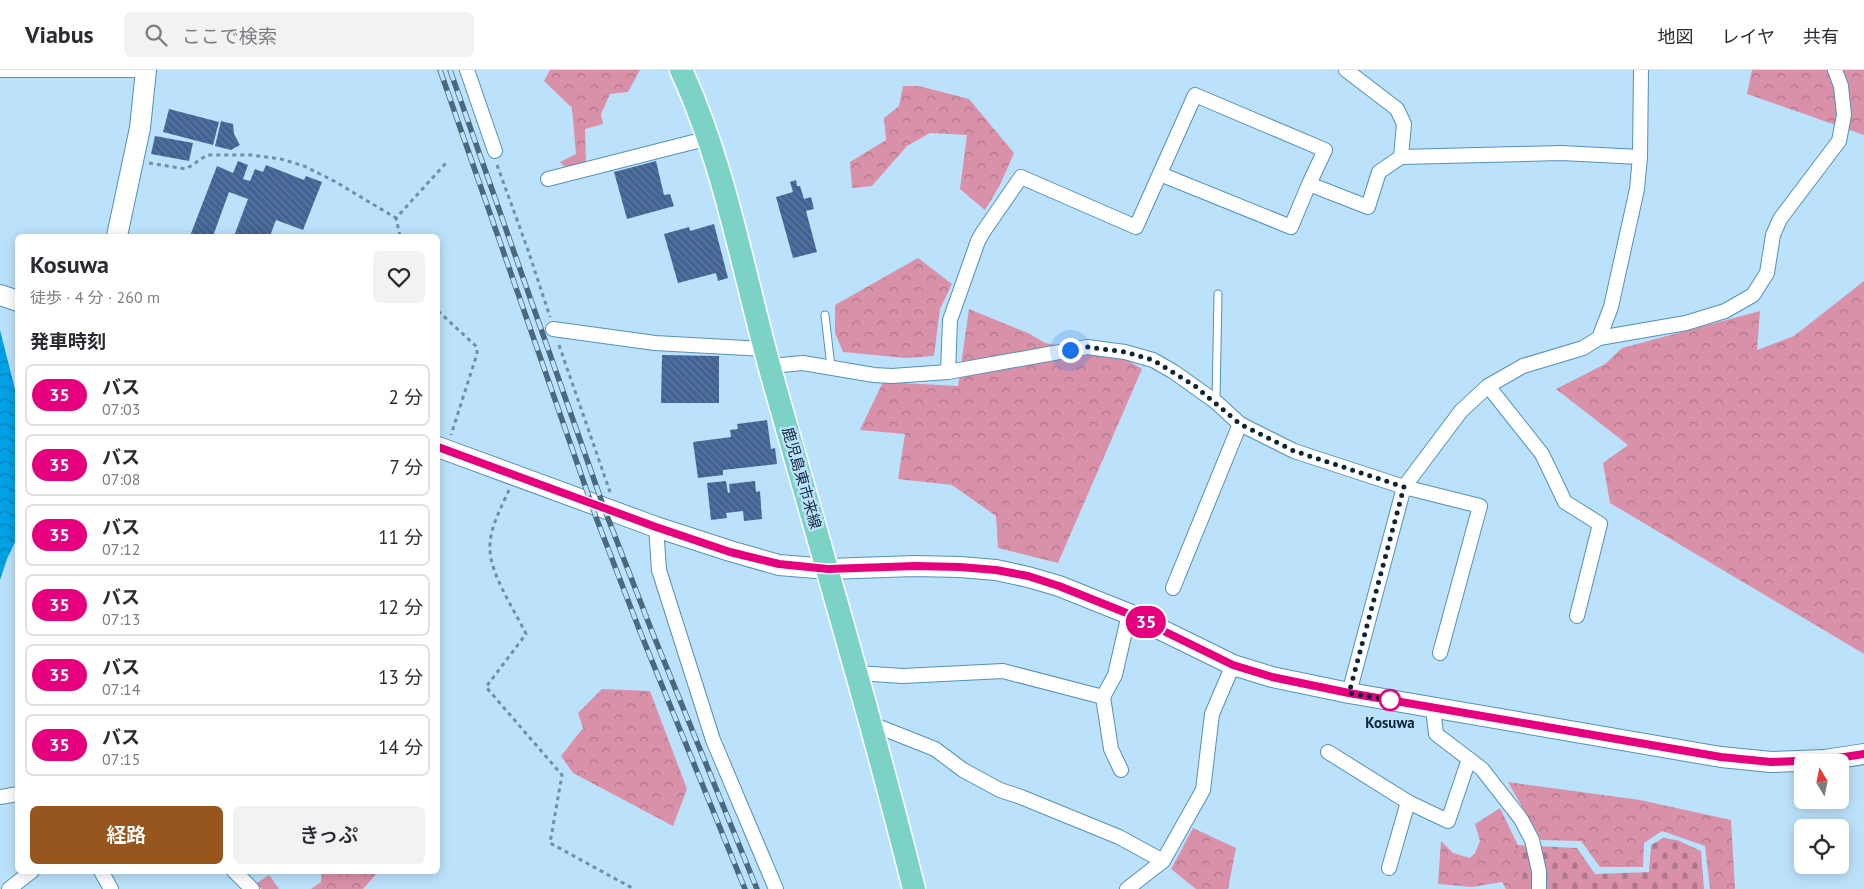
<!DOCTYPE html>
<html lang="ja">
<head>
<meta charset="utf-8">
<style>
	body { margin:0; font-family:"PT Sans","Noto Sans JP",sans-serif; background:#f2f2f3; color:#2b2b33; height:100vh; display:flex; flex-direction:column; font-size:19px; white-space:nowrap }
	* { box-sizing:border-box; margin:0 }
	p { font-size:16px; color:#7c7c81 }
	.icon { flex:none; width:28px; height:28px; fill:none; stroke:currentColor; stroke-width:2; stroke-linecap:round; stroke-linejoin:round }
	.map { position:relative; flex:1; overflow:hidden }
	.details { position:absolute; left:15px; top:164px; width:425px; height:640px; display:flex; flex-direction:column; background:#fff; border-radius:8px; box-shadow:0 2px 12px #0003 }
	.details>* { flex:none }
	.badge { padding:0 10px; border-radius:16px; font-size:18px; line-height:32px }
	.needle { width:32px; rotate:350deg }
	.buttons { position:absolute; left:1794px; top:684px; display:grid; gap:10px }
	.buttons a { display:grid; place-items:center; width:55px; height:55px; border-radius:8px; background:#fff; box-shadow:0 2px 12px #0003; font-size:25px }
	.you { position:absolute; width:25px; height:25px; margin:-12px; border:4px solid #fff; border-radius:50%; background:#1a73e8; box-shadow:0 0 0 8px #1a73e833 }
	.map>.badge { position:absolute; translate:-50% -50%; box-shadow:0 0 0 2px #fff }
	h2 { padding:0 15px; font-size:19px; line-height:45px }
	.round { display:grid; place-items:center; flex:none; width:52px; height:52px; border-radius:8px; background:#f2f2f3 }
	.overview { display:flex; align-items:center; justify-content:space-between; height:85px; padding:0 15px }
	h1 { font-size:24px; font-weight:600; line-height:38px }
	.action { display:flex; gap:10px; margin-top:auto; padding:10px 15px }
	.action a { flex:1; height:58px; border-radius:8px; background:#96561e; color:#fff; font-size:20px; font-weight:600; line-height:58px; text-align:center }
	.action a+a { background:#f2f2f3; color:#2b2b33 }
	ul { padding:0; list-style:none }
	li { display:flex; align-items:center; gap:15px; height:62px; margin:0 10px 8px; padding:0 5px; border:2px solid #e1e1e2; border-radius:8px }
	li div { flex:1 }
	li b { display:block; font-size:19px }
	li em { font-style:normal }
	li .badge { min-width:55px; font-weight:700; text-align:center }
	header { display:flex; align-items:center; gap:30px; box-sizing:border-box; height:70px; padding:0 25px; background:#fff; border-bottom:1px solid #e1e1e2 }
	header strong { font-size:24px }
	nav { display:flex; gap:28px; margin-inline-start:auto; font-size:18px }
	.search { width:350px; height:45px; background:#f2f2f3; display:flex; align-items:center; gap:12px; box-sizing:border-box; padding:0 18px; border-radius:8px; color:#7c7c81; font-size:19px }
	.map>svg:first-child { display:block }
	.forest { fill:url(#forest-crowns) }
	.cemetery { fill:url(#cemetery-stones) }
	.water { fill:url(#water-waves) }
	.building { fill:url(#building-back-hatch) }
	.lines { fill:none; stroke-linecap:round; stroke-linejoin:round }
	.lane-casing { stroke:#5391b8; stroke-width:9 }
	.street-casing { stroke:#5391b8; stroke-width:16 }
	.secondary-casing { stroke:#5391b8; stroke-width:22 }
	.primary-casing { stroke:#fff; stroke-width:25 }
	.path { stroke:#6e8fa4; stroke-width:3; stroke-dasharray:4 4; stroke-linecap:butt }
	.lane { stroke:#fff; stroke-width:7 }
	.street { stroke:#fff; stroke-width:14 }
	.secondary { stroke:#fff; stroke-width:20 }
	.primary { stroke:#7cd3c5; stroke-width:22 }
	.rail-casing { stroke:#4b697c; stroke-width:5.5 }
	.rail { stroke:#bce2fb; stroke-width:4; stroke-dasharray:11; stroke-linecap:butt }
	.line-casing { stroke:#fff; stroke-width:11 }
	.line { stroke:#e6007e; stroke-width:8 }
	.walk { stroke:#0d2737; stroke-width:5; stroke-dasharray:0 9 }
	.stop-dot { fill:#fff; stroke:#e6007e; stroke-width:2.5 }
	.labels { text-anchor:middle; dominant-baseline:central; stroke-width:5; stroke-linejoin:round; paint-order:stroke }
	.street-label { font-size:15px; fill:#0d2737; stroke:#bce2fb }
	.stop-label { font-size:15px; font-weight:bold; fill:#0d2737; stroke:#bce2fb }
</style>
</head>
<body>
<header>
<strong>Viabus</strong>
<div class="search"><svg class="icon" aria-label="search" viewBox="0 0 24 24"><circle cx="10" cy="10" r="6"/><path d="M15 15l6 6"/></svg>ここで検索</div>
<nav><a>地図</a><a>レイヤ</a><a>共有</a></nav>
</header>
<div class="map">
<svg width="1864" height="819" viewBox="0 0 1864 819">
	<defs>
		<pattern id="forest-crowns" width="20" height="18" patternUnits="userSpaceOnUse" patternTransform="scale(1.25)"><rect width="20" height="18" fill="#d991a9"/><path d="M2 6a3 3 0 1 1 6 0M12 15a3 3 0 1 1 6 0" fill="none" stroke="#ae768a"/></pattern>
		<pattern id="cemetery-stones" width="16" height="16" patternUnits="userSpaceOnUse" patternTransform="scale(1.25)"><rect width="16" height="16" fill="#d991a9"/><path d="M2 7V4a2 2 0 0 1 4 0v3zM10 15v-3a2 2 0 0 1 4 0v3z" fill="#ae768a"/></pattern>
		<pattern id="water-waves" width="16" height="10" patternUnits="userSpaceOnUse" patternTransform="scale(1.25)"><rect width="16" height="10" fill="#03a2e7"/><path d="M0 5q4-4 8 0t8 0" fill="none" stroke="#0384bc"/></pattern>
		<pattern id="building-back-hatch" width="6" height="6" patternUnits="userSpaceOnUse" patternTransform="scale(1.25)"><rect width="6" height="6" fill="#416292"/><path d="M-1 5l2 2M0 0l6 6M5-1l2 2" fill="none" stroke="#5e799e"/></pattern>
	</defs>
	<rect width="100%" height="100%" fill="#bce2fb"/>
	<g class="forest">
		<path d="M550,0H640L628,22L610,24L601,44L603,54L585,59L586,92L568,100L560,92L576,84L572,38L544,11Z"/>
		<path d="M1752,0H1864V65L1747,24Z"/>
		<path d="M903,16H919L969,29L1014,83L1000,115L985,140L960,119L967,65L930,63L907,76L872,116L852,118L850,92L886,70L884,48L899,36Z"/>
		<path d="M918,188L952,214L940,239L934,286L906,288L843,282L835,263V235Z"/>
		<path d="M1864,211V584L1610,433L1603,393L1628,375L1556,319L1605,294L1622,278L1760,241L1757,280L1794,266Z"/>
		<path d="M969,239L1030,264L1045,273L1122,287L1142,299L1058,493L998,478L996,446L952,415L898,409L905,364L860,360L883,312L958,316Z"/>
		<path d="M602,619L650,621L687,719L673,756L573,703L561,686L583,658L578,643Z"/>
		<path d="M1508,712L1640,730L1731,750L1735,819H1710L1705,776L1662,761L1644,773L1643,797H1600L1581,771L1541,770Z"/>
		<path d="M1500,738L1527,794L1520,819H1506L1502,812L1472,817L1438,814L1441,771L1453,783L1470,788L1475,783L1480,771L1475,754Z"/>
		<path d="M1193,758L1236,778L1228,819H1196L1171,799Z"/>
		<path d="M322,801H379L363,819H311L321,812Z"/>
		<path d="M269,805L279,819H262L257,813Z"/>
	</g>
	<path class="cemetery" d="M1663,768L1677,770L1701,781L1704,819H1519L1516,775L1577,778L1595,804L1649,802L1651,775Z"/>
	<path class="water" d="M0,260L18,331V436L15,472L7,489L0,510Z"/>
	<g class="building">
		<path d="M169,39L219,52L213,75L163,62Z"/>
		<path d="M221,51L233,54L234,64L240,75L231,80L215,76Z"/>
		<path d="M155,66L193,73L189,91L151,84Z"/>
		<path d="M238,91L248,95L243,109L250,111L255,99L263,102L266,95L304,110L306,106L322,112L303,160L276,150L270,166H234L248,129L229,122L213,166H190L217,96L233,103Z"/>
		<path d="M656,91L664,125L670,124L674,136L627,149L614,102Z"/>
		<path d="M796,110L797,116H800L804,129L811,127L814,139L806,141L817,182L793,188L776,127L793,122L790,112Z"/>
		<path d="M714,154L728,208L718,211L716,203L678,213L664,164L689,157L690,161Z"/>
		<path d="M662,285L719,286V333H661Z"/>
		<path d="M767,350L771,379L775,378L777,394L723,400V405L698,408L693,372L731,367L730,360L738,359L737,354Z"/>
		<path d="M726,411L728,423L730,422L729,414L755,411L756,422L760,421L762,449L744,451L743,441L726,443L727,448L711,450L707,413Z"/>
	</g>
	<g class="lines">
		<g class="lane-casing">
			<g id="lane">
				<path d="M825,245L831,297"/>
				<path d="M1216,331L1218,224"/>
			</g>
		</g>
		<g class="street-casing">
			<g id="street">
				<path d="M0,0H146"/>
				<path d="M467,0L495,81"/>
				<path d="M1346,0L1397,39L1404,54L1401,87"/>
				<path d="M1160,104L1291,157L1309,114L1368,137L1379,102L1401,87L1561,83L1640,87"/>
				<path d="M548,109L709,68"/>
				<path d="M553,259L655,273L765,279"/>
				<path d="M1599,268L1686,253L1725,241L1753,225L1767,203L1773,165L1780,149L1839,71L1844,45L1841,16L1835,0"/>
				<path d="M770,296L803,293L874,305L892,306L948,302L1087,277L1125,282L1153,290L1174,302L1216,332L1240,354L1294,381L1404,417L1480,436L1440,583"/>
				<path d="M948,302L950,250L978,171L983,162L1021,107L1136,157L1195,25L1325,80L1309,114"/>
				<path d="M1488,316L1542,384L1565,432L1600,454L1577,546"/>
				<path d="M656,457L659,500L713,670L776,819"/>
				<path d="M1173,518L1240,354"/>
				<path d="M857,603L903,606L1003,601L1103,627L1115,605L1129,544"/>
				<path d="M1349,623L1404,417L1461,341L1488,316L1523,296L1583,278L1599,268L1611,237L1637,119L1640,87L1641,0"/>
				<path d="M1103,627L1111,679L1121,700"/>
				<path d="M1433,638L1436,664L1482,699L1521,749L1532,770L1539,801V819"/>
				<path d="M872,654L935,679L963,700L1000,720L1021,727L1119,767L1163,791"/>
				<path d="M1328,682L1408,732L1448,751L1469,689"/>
				<path d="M0,727L18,724"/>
				<path d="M1389,798L1408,732"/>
				<path d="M101,801L111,819"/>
				<path d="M234,801L252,819"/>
				<path d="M9,819L32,801"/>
				<path d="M1127,819L1163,791L1203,720L1212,644L1233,595"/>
			</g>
		</g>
		<g class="secondary-casing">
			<g id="secondary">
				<path d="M117,166L140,58L146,0"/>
				<path d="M0,225L18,231"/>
				<path d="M438,377L656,457L730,481L779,495L828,499L915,496L960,497L996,500L1028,507L1059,516L1129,544L1233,595L1272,607L1349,623L1721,687L1771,692L1825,690L1864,684"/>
			</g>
		</g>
		<g class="primary-casing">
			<path id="primary" d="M681,0C724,93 742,196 769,295C818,470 870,643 914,819"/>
		</g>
		<g class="path">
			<path d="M149,93L186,99L207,85H250L281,89L304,96L334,111L396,148"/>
			<path d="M497,95L528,180L550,247"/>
			<path d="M400,166L396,148L446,93"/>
			<path d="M438,241L477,277V284L451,365"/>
			<path d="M559,275L610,422"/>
			<path d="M509,420C501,438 489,459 490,479C490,504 515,541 526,564L486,617L562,705L550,773L634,819"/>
		</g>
		<use href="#lane" class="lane"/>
		<use href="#street" class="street"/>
		<use href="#secondary" class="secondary"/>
		<use href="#primary" class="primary"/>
		<g class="rail-casing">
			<g id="rail">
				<path d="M440,0L597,450L641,564L745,819"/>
				<path d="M450,0L604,438L651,559L757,819"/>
			</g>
		</g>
		<use href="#rail" class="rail"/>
	</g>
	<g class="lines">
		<g class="line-casing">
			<path id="line" d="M438,377L656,457L730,482L779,494L828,499L915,496L960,497L996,500L1028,506L1059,516L1129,544L1233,595L1272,607L1349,623L1721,687L1771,692L1825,690L1864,684"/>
		</g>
		<use href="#line" class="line"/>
		<path class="walk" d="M1070,280L1087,277L1125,282L1153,290L1195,316L1240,354L1294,381L1404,417L1349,623L1390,630"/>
	</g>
	<circle class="stop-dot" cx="1390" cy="630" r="10"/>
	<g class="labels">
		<g class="street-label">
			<text transform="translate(802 408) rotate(74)">鹿児島東市来線</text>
		</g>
		<g class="stop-label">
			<text x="1390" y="652">Kosuwa</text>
		</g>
	</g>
</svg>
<div class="buttons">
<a><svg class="needle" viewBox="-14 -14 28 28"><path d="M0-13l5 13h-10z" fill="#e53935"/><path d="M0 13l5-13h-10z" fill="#7c7c81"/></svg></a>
<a><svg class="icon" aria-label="locate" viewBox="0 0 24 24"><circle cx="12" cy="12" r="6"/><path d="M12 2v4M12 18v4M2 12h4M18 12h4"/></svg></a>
</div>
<div class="you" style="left:1070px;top:280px"></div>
<b class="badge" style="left:1146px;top:552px;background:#e6007e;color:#fff">35</b>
<section class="details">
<div class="overview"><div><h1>Kosuwa</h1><p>徒歩 · 4 分 · 260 m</p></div><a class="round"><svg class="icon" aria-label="heart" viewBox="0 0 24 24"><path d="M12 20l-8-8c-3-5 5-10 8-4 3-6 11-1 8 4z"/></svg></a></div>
<h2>発車時刻</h2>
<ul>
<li><span class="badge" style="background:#e6007e;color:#fff">35</span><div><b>バス</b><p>07:03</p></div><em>2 分</em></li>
<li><span class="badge" style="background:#e6007e;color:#fff">35</span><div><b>バス</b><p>07:08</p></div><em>7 分</em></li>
<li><span class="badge" style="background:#e6007e;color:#fff">35</span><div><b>バス</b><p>07:12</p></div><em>11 分</em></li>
<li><span class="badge" style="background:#e6007e;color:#fff">35</span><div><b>バス</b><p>07:13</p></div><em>12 分</em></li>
<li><span class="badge" style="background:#e6007e;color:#fff">35</span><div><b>バス</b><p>07:14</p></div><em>13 分</em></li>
<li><span class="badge" style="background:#e6007e;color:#fff">35</span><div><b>バス</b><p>07:15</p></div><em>14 分</em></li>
</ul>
<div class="action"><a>経路</a><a>きっぷ</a></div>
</section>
</div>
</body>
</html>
